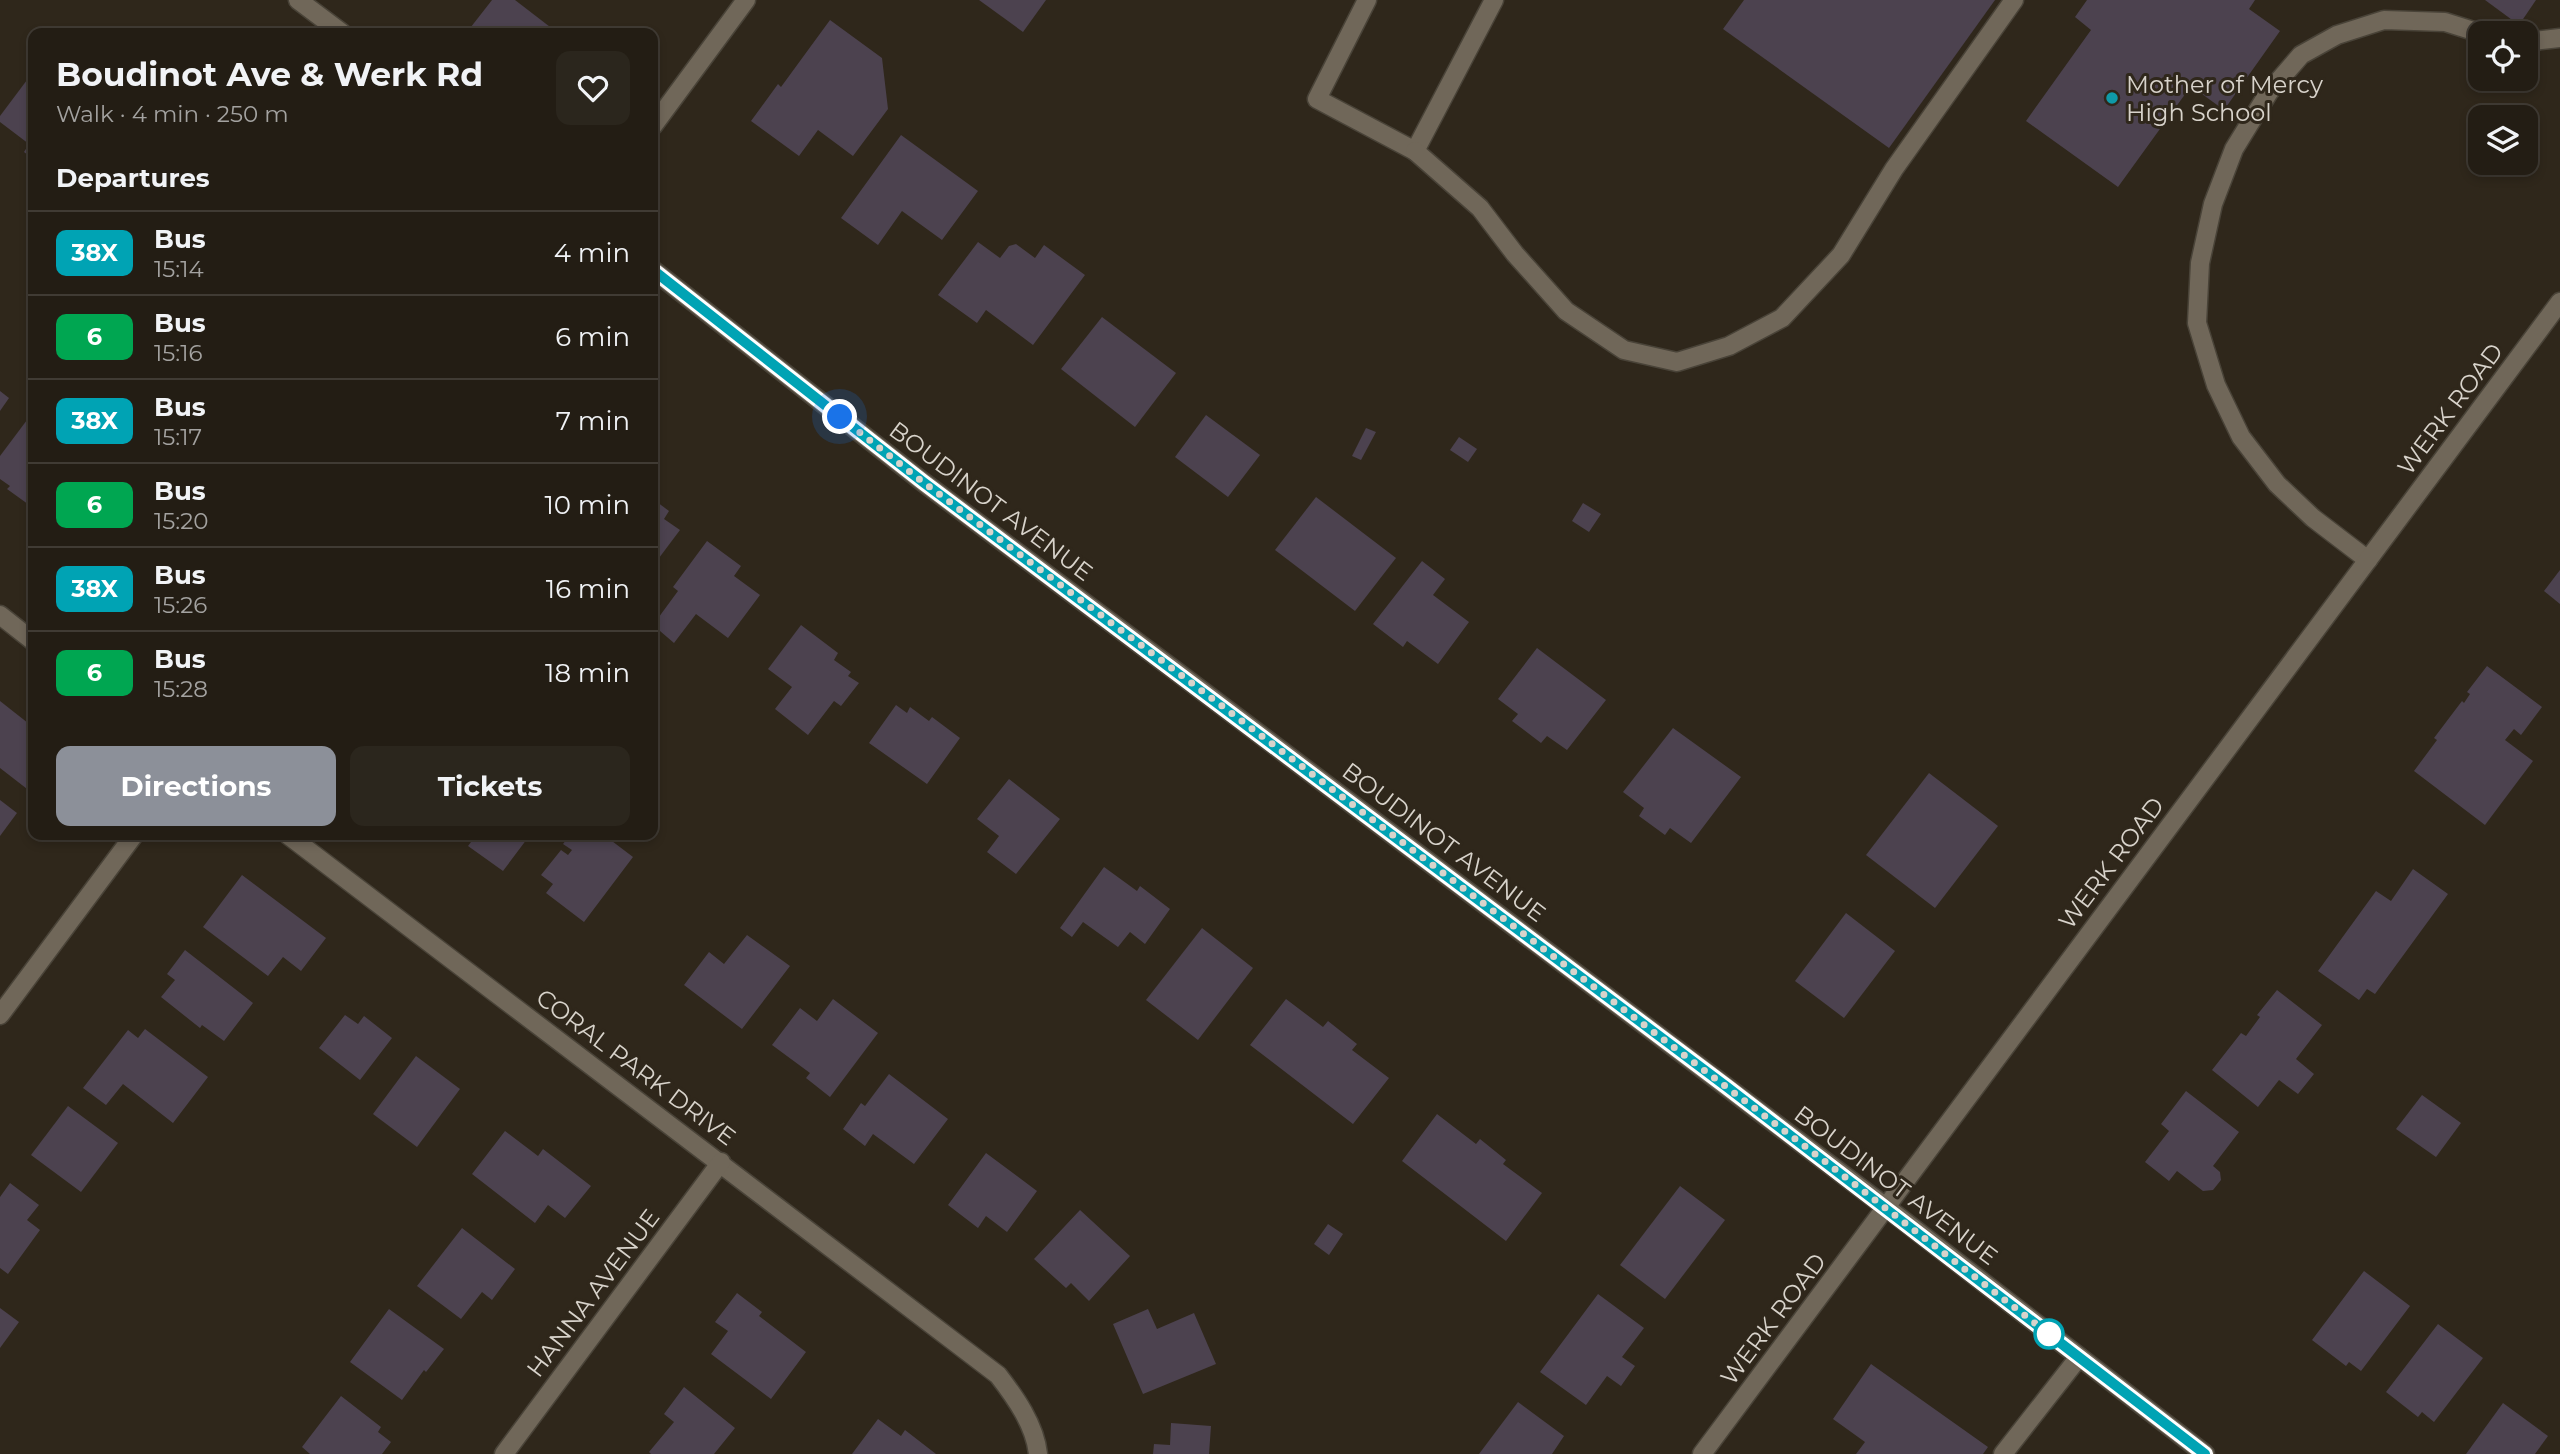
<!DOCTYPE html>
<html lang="en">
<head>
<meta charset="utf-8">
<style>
	body { margin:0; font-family:Montserrat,sans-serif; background:#2b261d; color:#f1f3f6; height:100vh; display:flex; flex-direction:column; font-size:26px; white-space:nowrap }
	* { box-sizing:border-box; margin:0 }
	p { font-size:23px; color:#a3a2a0 }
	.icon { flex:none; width:38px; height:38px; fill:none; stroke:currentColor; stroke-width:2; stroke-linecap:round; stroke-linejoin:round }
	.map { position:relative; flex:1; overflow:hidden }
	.drawer { position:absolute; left:28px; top:28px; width:630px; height:812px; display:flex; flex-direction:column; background:#231d14; border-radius:14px; box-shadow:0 4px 10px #0003,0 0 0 2px #403b34 }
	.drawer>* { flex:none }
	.badge { padding:0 14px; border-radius:10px; font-size:24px; line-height:46px }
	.tools { position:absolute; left:2468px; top:21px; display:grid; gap:14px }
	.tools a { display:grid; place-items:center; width:70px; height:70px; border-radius:14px; background:#231d14; box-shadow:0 4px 10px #0003,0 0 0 2px #403b34; font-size:35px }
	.you { position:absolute; width:35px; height:35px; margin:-18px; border:5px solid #fff; border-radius:50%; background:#1a73e8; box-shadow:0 0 0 10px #1a73e833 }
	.map>.badge { position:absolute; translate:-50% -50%; box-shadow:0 0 0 4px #fff }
	h2 { padding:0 28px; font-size:26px; line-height:63px }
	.round { display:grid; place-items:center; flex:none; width:74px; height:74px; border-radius:14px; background:#2b261d }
	.overview { display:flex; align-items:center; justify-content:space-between; height:119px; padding:0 28px }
	h1 { font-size:33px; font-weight:700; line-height:52px }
	.action { display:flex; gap:14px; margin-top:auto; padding:14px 28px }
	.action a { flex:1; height:80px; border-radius:14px; background:#8c9099; color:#fff; font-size:28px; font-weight:700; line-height:80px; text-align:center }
	.action a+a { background:#2b261d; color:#f1f3f6 }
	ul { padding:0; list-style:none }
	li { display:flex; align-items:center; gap:21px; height:84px; padding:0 28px; border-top:2px solid #403b34 }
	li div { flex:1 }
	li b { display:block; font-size:26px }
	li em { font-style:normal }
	li .badge { min-width:77px; font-weight:700; text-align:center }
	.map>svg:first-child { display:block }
	.building { fill:#4c424f }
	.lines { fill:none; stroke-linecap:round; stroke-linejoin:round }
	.minor-casing { stroke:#494338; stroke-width:21 }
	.minor { stroke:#706759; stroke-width:18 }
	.line-casing { stroke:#fff; stroke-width:16 }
	.line { stroke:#00a3b4; stroke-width:10 }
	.walk { stroke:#d8d3cb; stroke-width:7; stroke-dasharray:0 12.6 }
	.culture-dot { fill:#0f9aa8; stroke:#2f271b; stroke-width:2.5 }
	.stop-dot { fill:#fff; stroke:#00a3b4; stroke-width:3.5 }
	.labels { text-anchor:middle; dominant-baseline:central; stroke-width:6; stroke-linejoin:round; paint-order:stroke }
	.poi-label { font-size:24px; fill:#d8d3cb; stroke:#2f271b; text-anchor:start }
	.street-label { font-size:24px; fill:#d8d3cb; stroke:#2f271b }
</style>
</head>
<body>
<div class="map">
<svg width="2560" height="1454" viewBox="0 0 2560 1454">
	<rect width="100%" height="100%" fill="#2f271b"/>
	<g class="building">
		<path d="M492,0H515L554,30L552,33H469L467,32Z"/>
		<path d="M979,0H1046L1023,32Z"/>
		<path d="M1744,0H1995L1889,148L1723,29Z"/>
		<path d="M2087,0H2255L2249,9L2280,31L2224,110L2191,86L2118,187L2026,121L2091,30L2075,17Z"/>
		<path d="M2485,0H2536L2519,25Z"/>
		<path d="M830,20L882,58L888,109L853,156L818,130L799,156L751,121L778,84L781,87Z"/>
		<path d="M33,72V159L24,152L29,144L0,122V116Z"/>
		<path d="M901,135L978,191L942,240L902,211L878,245L841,218Z"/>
		<path d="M978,242L1000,258L1009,246L1016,244L1035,258L1044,245L1085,275L1033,345L986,310L977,323L938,295Z"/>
		<path d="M1102,317L1176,373L1135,427L1061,369Z"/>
		<path d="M0,391L9,398L0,411Z"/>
		<path d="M33,412V506L32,507L7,489L10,486L0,479V456Z"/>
		<path d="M1206,415L1260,455L1228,497L1175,457Z"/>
		<path d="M1366,428L1376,432L1361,460L1352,456Z"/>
		<path d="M1459,437L1477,449L1468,462L1450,450Z"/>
		<path d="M1316,497L1396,558L1355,611L1275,550Z"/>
		<path d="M653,499L669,511L664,519L680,530L653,566Z"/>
		<path d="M1583,503L1601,514L1589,532L1572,521Z"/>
		<path d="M707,541L741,566L734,576L760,595L728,638L696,614L674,643L653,625L678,591L673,587Z"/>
		<path d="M1422,561L1445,579L1433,595L1469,622L1438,664L1407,641L1403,647L1373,624Z"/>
		<path d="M2560,570V604L2544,591Z"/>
		<path d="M801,625L838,653L834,660L851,672L848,676L859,683L841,706L834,701L808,735L775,709L792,687L768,669Z"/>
		<path d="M1537,648L1606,700L1567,750L1547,736L1541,743L1512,721L1518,714L1498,699Z"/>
		<path d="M2487,666L2542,707L2521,735L2514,729L2505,740L2533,761L2485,825L2414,771L2437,740L2434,738L2462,701L2464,703L2470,694L2467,692Z"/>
		<path d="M0,701L33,727V789L31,792L0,768Z"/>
		<path d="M896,705L907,713L910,707L929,721L932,717L960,738L927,784L869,743Z"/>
		<path d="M1673,728L1741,777L1691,843L1670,828L1665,835L1639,816L1644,808L1623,792Z"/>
		<path d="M1929,773L1998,826L1935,908L1866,855Z"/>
		<path d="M1009,779L1060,819L1016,874L987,852L999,836L977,819Z"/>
		<path d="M0,800L17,813L0,836Z"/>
		<path d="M469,835H530L503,871L468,846L474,838Z"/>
		<path d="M570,835H604L633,857L584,922L546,893L553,884L541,875L561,850L568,855L572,850L563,844Z"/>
		<path d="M1104,867L1137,891L1140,886L1170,909L1145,944L1130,932L1118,947L1083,922L1072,937L1060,928Z"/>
		<path d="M2413,869L2448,894L2375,994L2367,989L2359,1000L2318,971L2376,891L2391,901Z"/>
		<path d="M242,875L326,938L301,971L283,957L268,976L203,927Z"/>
		<path d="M1846,913L1895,951L1844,1018L1795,981Z"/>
		<path d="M1202,928L1253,968L1198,1040L1146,1000Z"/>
		<path d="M747,935L790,966L742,1029L684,985L709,952L724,964Z"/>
		<path d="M185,950L253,1003L224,1041L202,1025L200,1028L161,997L175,980L167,974Z"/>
		<path d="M2277,990L2322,1025L2296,1059L2314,1074L2298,1094L2279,1080L2258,1107L2212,1070L2241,1033L2246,1036L2260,1017L2257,1015Z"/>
		<path d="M833,999L878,1033L830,1097L806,1078L810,1073L772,1045L800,1008L817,1021Z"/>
		<path d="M1286,999L1323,1027L1328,1021L1357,1044L1352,1050L1389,1078L1353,1124L1250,1045Z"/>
		<path d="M345,1015L358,1024L364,1016L392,1038L360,1080L319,1048Z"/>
		<path d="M145,1029L208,1077L173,1123L123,1084L106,1105L83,1088L128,1030L138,1038Z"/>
		<path d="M416,1056L460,1089L417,1147L373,1114Z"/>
		<path d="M889,1074L948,1119L914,1164L873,1134L865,1146L843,1129L861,1103L865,1106Z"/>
		<path d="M2186,1091L2239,1132L2213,1166L2220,1172L2221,1180L2213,1190L2203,1191L2177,1171L2169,1181L2145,1162L2169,1131L2161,1124Z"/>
		<path d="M2422,1095L2461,1123L2436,1157L2396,1129Z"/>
		<path d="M68,1106L118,1143L81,1192L31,1155Z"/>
		<path d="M1437,1114L1476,1144L1480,1139L1506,1160L1503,1164L1542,1193L1506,1241L1402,1161Z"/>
		<path d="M505,1131L538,1156L543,1149L591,1186L565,1218L548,1205L535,1223L472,1174Z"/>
		<path d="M986,1153L1037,1191L1007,1232L986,1216L978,1228L948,1205Z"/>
		<path d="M10,1183L39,1205L27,1220L40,1230L8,1274L0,1268V1197Z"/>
		<path d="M1680,1186L1725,1220L1665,1299L1620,1265Z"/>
		<path d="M1080,1210L1130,1256L1089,1301L1071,1283L1066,1288L1034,1259Z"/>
		<path d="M1328,1224L1343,1234L1329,1255L1314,1244Z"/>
		<path d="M462,1228L515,1269L492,1300L482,1292L461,1319L417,1286Z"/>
		<path d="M2364,1271L2410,1306L2361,1371L2349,1362L2346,1366L2312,1340Z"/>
		<path d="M737,1293L762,1312L759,1316L806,1352L771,1399L711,1354L728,1331L715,1322Z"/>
		<path d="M1598,1294L1644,1328L1622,1357L1635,1366L1621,1386L1607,1376L1586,1405L1540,1372Z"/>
		<path d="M0,1308L19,1322L0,1348Z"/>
		<path d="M389,1309L444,1349L426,1372L424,1370L402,1400L350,1362Z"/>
		<path d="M1148,1309L1157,1329L1194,1313L1216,1364L1143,1394L1113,1324Z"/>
		<path d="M2438,1324L2483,1358L2434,1422L2422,1412L2418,1417L2386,1392Z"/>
		<path d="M1871,1364L1988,1447L1983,1454H1856L1865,1442L1833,1419Z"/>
		<path d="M684,1387L735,1428L714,1454H651L649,1452L674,1422L664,1414Z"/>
		<path d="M341,1396L381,1427L378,1432L391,1442L382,1454H310L302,1447Z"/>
		<path d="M1518,1402L1564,1436L1552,1454H1479Z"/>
		<path d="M2503,1403L2548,1436L2535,1454H2466Z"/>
		<path d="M878,1419L901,1436L905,1430L936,1454H852Z"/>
		<path d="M1171,1423L1211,1426L1209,1454H1153L1154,1444L1170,1445Z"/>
	</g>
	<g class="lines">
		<g class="minor-casing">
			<g id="minor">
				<path d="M298,0L342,33"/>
				<path d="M1367,0L1317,99L1415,151L1494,0"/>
				<path d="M2525,42L2560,38"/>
				<path d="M653,126L746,0"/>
				<path d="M1415,151L1480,208L1515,254L1566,311L1624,350L1677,362L1729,346L1782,318L1841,255L1894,169L2014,0"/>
				<path d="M653,270L923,482L1177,672L1887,1208L2205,1454"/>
				<path d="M2368,560L2313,518L2277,484L2241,437L2216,385L2197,323L2200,263L2213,204L2234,149L2269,92L2301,55L2337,35L2384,20L2445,22L2480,33"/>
				<path d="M0,615L33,641"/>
				<path d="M288,835L998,1375C1015,1397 1035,1425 1038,1454"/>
				<path d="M0,1015L134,835"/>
				<path d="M504,1454L721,1162"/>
				<path d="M1702,1454L2560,302"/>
				<path d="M2003,1454L2079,1357"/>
			</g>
		</g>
		<use href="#minor" class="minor"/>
	</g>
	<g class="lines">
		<g class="line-casing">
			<path id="line" d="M653,270L923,482L1727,1087L2205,1454"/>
		</g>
		<use href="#line" class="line"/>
		<path class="walk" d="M840,417L923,482L1177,672L1827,1163L2049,1334"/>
	</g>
	<circle class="culture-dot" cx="2112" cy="98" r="7"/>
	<circle class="stop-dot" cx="2049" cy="1334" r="14"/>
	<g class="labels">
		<g class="poi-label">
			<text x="2126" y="84">Mother of Mercy<tspan x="2126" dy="28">High School</tspan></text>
		</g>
		<g class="street-label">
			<text transform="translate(2450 409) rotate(-53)">WERK ROAD</text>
			<text transform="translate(991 501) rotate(37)">BOUDINOT AVENUE</text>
			<text transform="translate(1444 842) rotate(37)">BOUDINOT AVENUE</text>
			<text transform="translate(2111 863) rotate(-53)">WERK ROAD</text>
			<text transform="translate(636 1067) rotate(37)">CORAL PARK DRIVE</text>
			<text transform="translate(1896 1185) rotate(37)">BOUDINOT AVENUE</text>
			<text transform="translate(593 1293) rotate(-53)">HANNA AVENUE</text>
			<text transform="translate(1773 1319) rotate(-53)">WERK ROAD</text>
		</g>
	</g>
</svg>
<div class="tools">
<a><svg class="icon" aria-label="locate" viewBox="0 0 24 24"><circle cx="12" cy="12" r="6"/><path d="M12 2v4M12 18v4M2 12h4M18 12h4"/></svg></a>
<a><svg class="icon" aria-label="layers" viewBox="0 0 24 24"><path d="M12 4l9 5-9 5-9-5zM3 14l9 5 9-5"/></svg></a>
</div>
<div class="you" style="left:840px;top:417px"></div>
<section class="drawer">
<div class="overview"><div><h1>Boudinot Ave &amp; Werk Rd</h1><p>Walk · 4 min · 250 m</p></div><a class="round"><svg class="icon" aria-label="heart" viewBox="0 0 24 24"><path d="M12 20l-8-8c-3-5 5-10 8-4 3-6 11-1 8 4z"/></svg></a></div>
<h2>Departures</h2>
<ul>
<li><span class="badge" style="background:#00a3b4;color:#fff">38X</span><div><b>Bus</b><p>15:14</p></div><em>4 min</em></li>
<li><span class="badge" style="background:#00a651;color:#fff">6</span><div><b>Bus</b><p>15:16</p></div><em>6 min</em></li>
<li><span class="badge" style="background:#00a3b4;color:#fff">38X</span><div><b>Bus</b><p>15:17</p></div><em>7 min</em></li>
<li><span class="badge" style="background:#00a651;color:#fff">6</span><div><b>Bus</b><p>15:20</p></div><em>10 min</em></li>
<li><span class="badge" style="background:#00a3b4;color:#fff">38X</span><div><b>Bus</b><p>15:26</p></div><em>16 min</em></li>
<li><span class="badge" style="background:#00a651;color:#fff">6</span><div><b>Bus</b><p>15:28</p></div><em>18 min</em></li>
</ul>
<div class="action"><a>Directions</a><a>Tickets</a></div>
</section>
</div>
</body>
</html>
